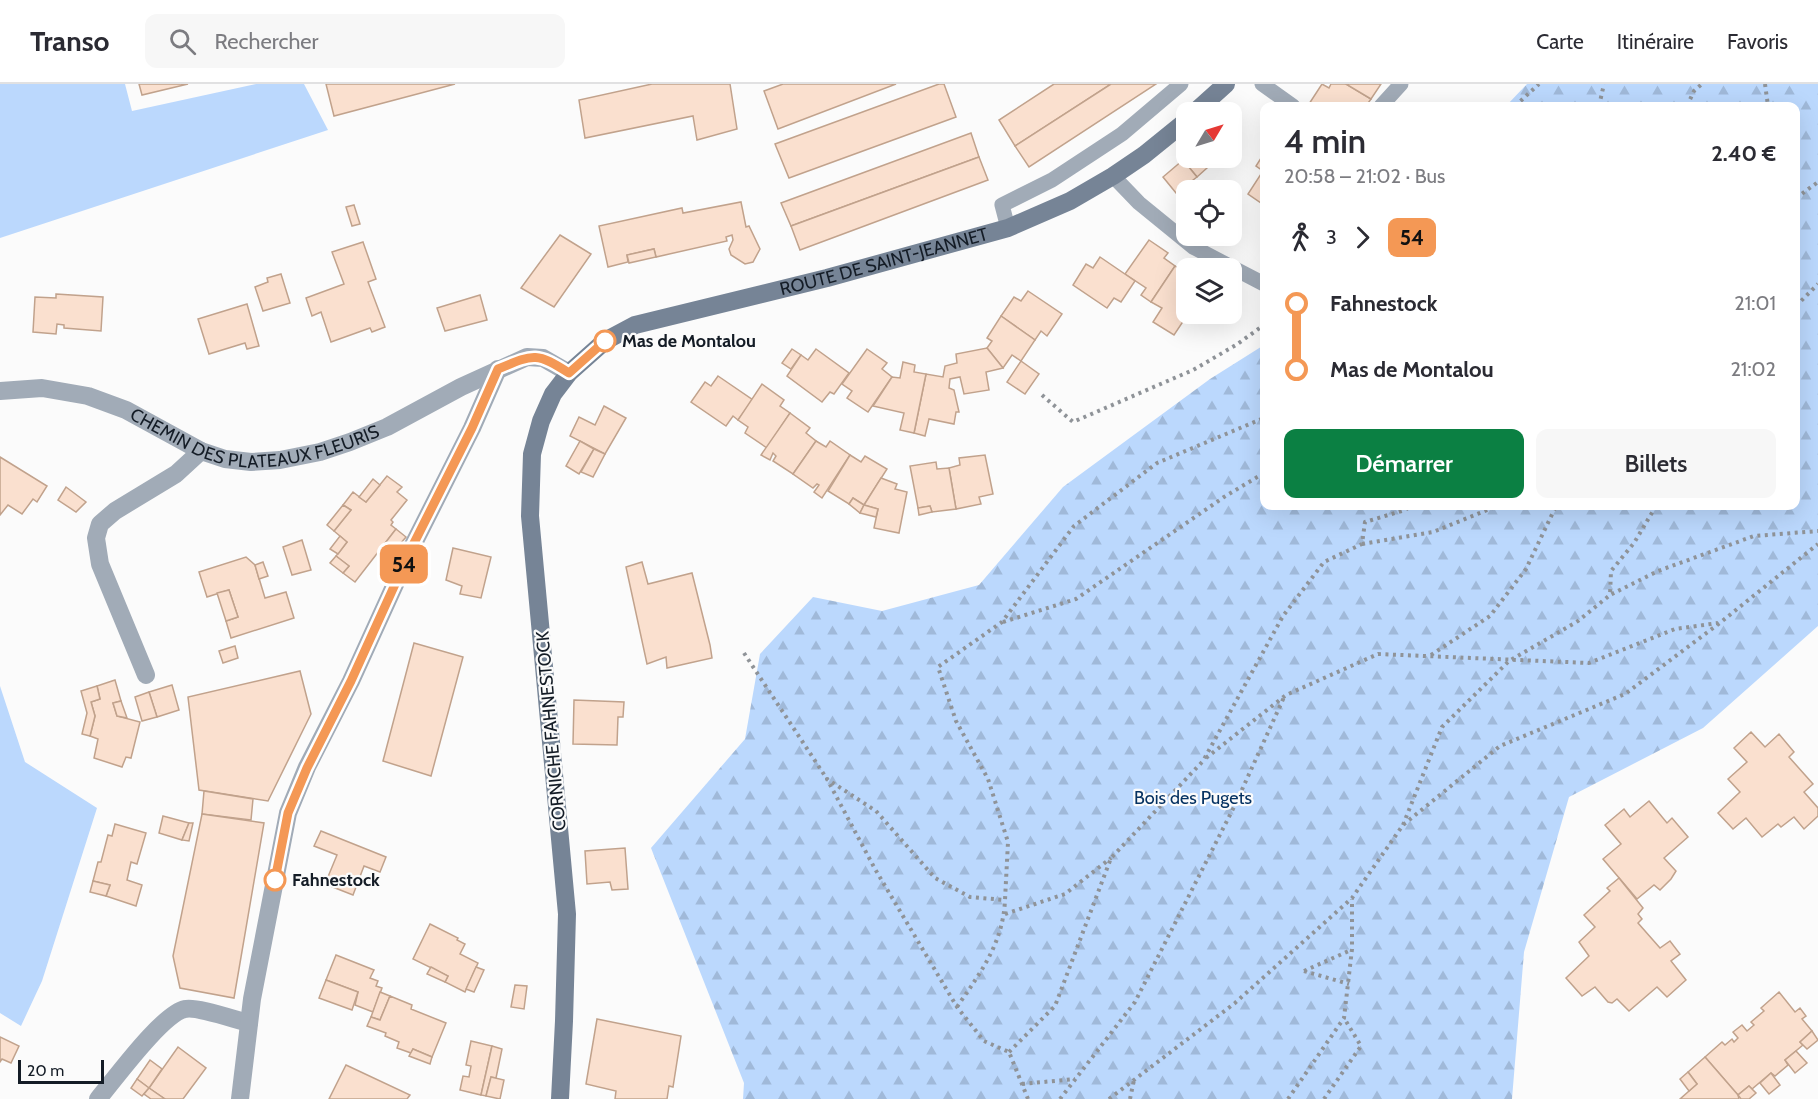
<!DOCTYPE html>
<html lang="fr">
<head>
<meta charset="utf-8">
<style>
	body { margin:0; font-family:Cabin,sans-serif; background:#f7f7f7; color:#2b2b33; height:100vh; display:flex; flex-direction:column; font-size:22px; white-space:nowrap }
	* { box-sizing:border-box; margin:0 }
	p { font-size:20px; color:#7c7c81 }
	.icon { flex:none; width:33px; height:33px; fill:none; stroke:currentColor; stroke-width:2; stroke-linecap:round; stroke-linejoin:round }
	.map { position:relative; flex:1; overflow:hidden }
	.side { position:absolute; left:1260px; top:18px; width:540px; height:408px; display:flex; flex-direction:column; background:#fff; border-radius:12px; box-shadow:0 6px 24px #0002 }
	.side>* { flex:none }
	.badge { padding:0 12px; border-radius:9px; font-size:21px; line-height:39px }
	.needle { width:39px; rotate:52deg }
	.controls { position:absolute; left:1176px; top:18px; display:grid; gap:12px }
	.controls a { display:grid; place-items:center; width:66px; height:66px; border-radius:12px; background:#fff; box-shadow:0 6px 24px #0002; font-size:30px }
	.scale { position:absolute; left:18px; bottom:15px; width:86px; box-sizing:border-box; padding-left:6px; border:3px solid #141c26; border-top:0; font-size:16px; line-height:21px; white-space:nowrap; color:#141c26; -webkit-text-stroke:4px #fbfbfb; paint-order:stroke }
	.map>.badge { position:absolute; translate:-50% -50%; box-shadow:0 0 0 3px #fff }
	.legs { display:flex; align-items:center; gap:9px; height:66px; padding:0 24px; font-size:20px }
	.legs p { margin-inline-start:auto }
	.overview { display:flex; align-items:center; justify-content:space-between; height:102px; padding:0 24px }
	h1 { font-size:33px; font-weight:600; line-height:45px }
	.action { display:flex; gap:12px; margin-top:auto; padding:12px 24px }
	.action a { flex:1; height:69px; border-radius:12px; background:#0b8043; color:#fff; font-size:24px; font-weight:600; line-height:69px; text-align:center }
	.action a+a { background:#f7f7f7; color:#2b2b33 }
	ul { padding:0 24px; list-style:none }
	li { display:flex; align-items:center; gap:21px; height:66px; font-size:22px }
	li i { display:grid; place-items:center; width:9px; height:100%; margin:0 8px; background:currentColor }
	li i::after { content:''; width:15px; height:15px; margin:-8px; border:4px solid; border-radius:50%; background:#fff }
	li p { margin-inline-start:auto }
	li:first-child i { background:linear-gradient(#0000 50%,currentColor 0) }
	li:last-child i { background:linear-gradient(currentColor 50%,#0000 0) }
	header { display:flex; align-items:center; gap:36px; box-sizing:border-box; height:84px; padding:0 30px; background:#fff; border-bottom:2px solid #e1e1e2 }
	header strong { font-size:28px }
	nav { display:flex; gap:33px; margin-inline-start:auto; font-size:21px }
	.search { width:420px; height:54px; background:#f7f7f7; display:flex; align-items:center; gap:15px; box-sizing:border-box; padding:0 21px; border-radius:12px; color:#7c7c81; font-size:22px }
	.map>svg:first-child { display:block }
	.green { fill:#bbd8fd }
	.forest { fill:url(#forest-firs) }
	.building { fill:#fae0cf; stroke:#c1a28c; stroke-width:1.5 }
	.lines { fill:none; stroke-linecap:round; stroke-linejoin:round }
	.path { stroke:#8f9398; stroke-width:4; stroke-dasharray:3 4.5; stroke-linecap:butt }
	.lane { stroke:#a1abb7; stroke-width:15 }
	.street { stroke:#a1abb7; stroke-width:18 }
	.secondary { stroke:#768496; stroke-width:18 }
	.line-1-casing { stroke:#fff; stroke-width:14 }
	.line-1 { stroke:#f49855; stroke-width:9 }
	.stop-1-dot { fill:#fff; stroke:#f49855; stroke-width:3 }
	.labels { text-anchor:middle; dominant-baseline:central; stroke-width:4.5; stroke-linejoin:round; paint-order:stroke }
	.street-label { font-size:18px; fill:#141c26; stroke:#fbfbfb }
	.stop-label { font-size:18px; font-weight:bold; fill:#141c26; stroke:#fbfbfb; text-anchor:start }
	.park-label { font-size:18px; fill:#053262; stroke:#fbfbfb }
</style>
</head>
<body>
<header>
<strong>Transo</strong>
<div class="search"><svg class="icon" aria-label="search" viewBox="0 0 24 24"><circle cx="10" cy="10" r="6"/><path d="M15 15l6 6"/></svg>Rechercher</div>
<nav><a>Carte</a><a>Itinéraire</a><a>Favoris</a></nav>
</header>
<div class="map">
<svg width="1818" height="1015" viewBox="0 0 1818 1015">
	<defs>
		<pattern id="forest-firs" width="22" height="20" patternUnits="userSpaceOnUse" patternTransform="scale(1.5)"><rect width="22" height="20" fill="#bbd8fd"/><path d="M5 1l3.5 6h-7zM16 11l3.5 6h-7z" fill="#a0b9d9"/></pattern>
	</defs>
	<rect width="100%" height="100%" fill="#fbfbfb"/>
	<g class="green">
		<path d="M0,0H125L132,27L256,0H304L328,46L0,154Z"/>
		<path d="M0,602L25,678L97,724L42,897L21,942L0,929Z"/>
	</g>
	<path class="forest" d="M1527,0H1818V542L1703,644L1569,713L1524,868L1512,1015H743L744,999L651,764L745,655L760,570L813,513L882,527L979,501L1063,403L1210,295L1264,261V422H1796V22H1506Z"/>
	<g class="building">
		<path d="M139,0H188L142,11Z"/>
		<path d="M326,0H455L334,32Z"/>
		<path d="M652,0H730L737,45L697,56L693,32L585,54L579,16Z"/>
		<path d="M783,0H896L778,45L764,7Z"/>
		<path d="M939,0H944L956,33L789,94L775,60Z"/>
		<path d="M1054,0H1111L1015,62L999,36Z"/>
		<path d="M1111,0H1156L1029,83L1015,62Z"/>
		<path d="M1322,0L1329,4L1331,0H1346L1371,15L1366,22H1313L1309,20Z"/>
		<path d="M1346,0H1381L1371,15Z"/>
		<path d="M971,49L979,73L791,142L781,119Z"/>
		<path d="M1263,71L1264,72V121L1248,110L1263,87L1256,82Z"/>
		<path d="M979,73L988,96L800,166L791,142Z"/>
		<path d="M1187,74H1198L1207,84L1197,93L1183,76Z"/>
		<path d="M1183,76L1197,93L1176,109L1163,93Z"/>
		<path d="M741,118L746,143L749,142L760,165L753,178L745,180L731,171L729,165L733,156L732,151L726,153L727,157L656,173L654,165L627,171L628,178L608,183L599,142L682,124L683,129Z"/>
		<path d="M354,121L360,140L352,142L346,123Z"/>
		<path d="M560,151L591,170L554,223L521,204Z"/>
		<path d="M1149,156L1168,169L1164,174L1175,182L1151,218L1141,211L1146,204L1125,190Z"/>
		<path d="M363,158L376,195L368,198L385,243L372,248L370,244L331,258L321,228L312,232L306,214L344,200L332,168Z"/>
		<path d="M654,165L656,173L629,179L627,171Z"/>
		<path d="M1100,173L1135,197L1121,218L1114,214L1107,224L1073,201L1086,180L1093,184Z"/>
		<path d="M1175,182L1186,190V230H1188L1174,251L1153,238L1162,224L1151,218Z"/>
		<path d="M281,190L290,219L263,227L255,203L268,198L267,194Z"/>
		<path d="M1028,207L1062,230L1047,252L1041,247L1035,256L1001,232L1014,213L1021,217Z"/>
		<path d="M56,210L103,213L101,247L64,244V241L57,240L56,250L33,248L35,213L56,214Z"/>
		<path d="M480,211L487,236L445,247L437,224Z"/>
		<path d="M247,220L259,262L247,265L245,259L209,270L198,235Z"/>
		<path d="M1001,232L1035,256L1021,277L1012,271L1003,284L987,264L992,257L987,254Z"/>
		<path d="M987,264L1003,284L986,288L989,306L964,310L960,293L950,295L949,304L954,306L959,328H956L954,340L929,335L925,352L914,349L926,290L943,293L945,282L957,279L956,270Z"/>
		<path d="M792,265L801,271L791,285L782,279Z"/>
		<path d="M816,265L849,289L834,310L830,308L822,318L787,292L801,271L808,276Z"/>
		<path d="M867,265L887,279L882,285L892,293L868,328L847,314L852,307L842,300Z"/>
		<path d="M1021,277L1039,290L1025,310L1007,298Z"/>
		<path d="M903,278L915,281L914,288L926,290L914,349L900,346L904,329L873,322L892,293L900,294Z"/>
		<path d="M718,292L753,316L738,336L733,332L726,342L691,318L705,298L711,302Z"/>
		<path d="M762,300L784,316L780,322L790,329L767,364L745,349L748,343L738,336Z"/>
		<path d="M604,322L626,334L605,370L570,352L579,333L595,341Z"/>
		<path d="M790,329L810,344L806,349L816,357L793,390L773,377L776,372L773,369L770,376L761,371Z"/>
		<path d="M580,357L594,365L579,390L566,382Z"/>
		<path d="M816,357L826,363L830,357L850,371L822,414L814,408L819,401L817,400L813,404L793,390Z"/>
		<path d="M594,365L605,370L593,393L581,388Z"/>
		<path d="M850,371L861,378L865,372L887,385L864,421L853,414L849,420L828,407Z"/>
		<path d="M985,371L993,410L979,413L981,420L956,425L949,384L960,381L959,374Z"/>
		<path d="M0,373L47,402L37,418L33,415L22,430L8,421L0,431Z"/>
		<path d="M936,378L937,385L949,384L956,425L932,428L930,422L918,424L910,382Z"/>
		<path d="M387,392L402,403L397,408L407,416L391,436L393,438L391,441L396,445L355,498L343,489L349,482L336,472L347,458L334,447L351,426L343,421L353,408L366,418Z"/>
		<path d="M881,394L897,400L895,405L907,408L899,449L874,444L878,425L864,421Z"/>
		<path d="M373,395L380,401L366,418L359,413Z"/>
		<path d="M66,403L86,418L76,428L58,416Z"/>
		<path d="M853,414L864,421L860,429L849,420Z"/>
		<path d="M343,421L351,426L334,447L327,441Z"/>
		<path d="M864,421L878,425L876,433L860,429Z"/>
		<path d="M930,422L932,428L919,431L918,424Z"/>
		<path d="M396,445L406,453L388,474L379,467Z"/>
		<path d="M340,452L347,458L338,470L330,465Z"/>
		<path d="M302,456L311,486L292,491L283,463Z"/>
		<path d="M453,464L491,473L481,514L460,510L462,502L446,496Z"/>
		<path d="M336,472L349,482L343,489L330,479Z"/>
		<path d="M246,473L255,481L265,514L286,508L294,534L231,554L226,537L238,533L229,506L207,513L199,488Z"/>
		<path d="M263,478L268,492L259,495L255,481Z"/>
		<path d="M642,478L648,500L692,489L710,561L712,574L667,584L666,573L647,580L626,483Z"/>
		<path d="M229,506L238,533L226,537L217,509Z"/>
		<path d="M414,559L463,573L431,692L383,677Z"/>
		<path d="M235,562L238,574L223,579L219,567Z"/>
		<path d="M300,587L311,630L268,717L199,706L188,613Z"/>
		<path d="M115,596L121,617L113,619L117,632L140,638L131,674L126,673L122,683L94,674L98,655L90,652L95,632L91,618L100,615L97,602Z"/>
		<path d="M172,601L179,626L157,633L149,608Z"/>
		<path d="M97,602L100,615L91,618L95,632L90,652L82,650L87,629L81,607Z"/>
		<path d="M149,608L157,633L142,637L135,613Z"/>
		<path d="M574,616L624,618L623,633H618L617,661L573,660Z"/>
		<path d="M121,617L127,634L117,632L113,619Z"/>
		<path d="M1751,648L1765,663L1779,650L1794,668L1789,673L1813,700L1804,708L1818,724V732L1804,745L1794,733L1781,743L1778,740L1762,753L1746,734L1733,745L1718,729L1740,708L1728,695L1747,678L1734,664Z"/>
		<path d="M204,707L253,715L251,736L202,730Z"/>
		<path d="M1649,717L1667,739L1672,734L1688,753L1664,774L1676,787L1671,795L1660,806L1654,801L1637,815L1603,775L1621,760L1605,741L1624,725L1630,733Z"/>
		<path d="M202,730L264,739L234,914L180,904L173,872Z"/>
		<path d="M163,732L189,739L182,756L159,749Z"/>
		<path d="M189,739H193L189,757L182,756Z"/>
		<path d="M115,740L146,749L137,780L131,778L127,796L142,801L136,822L106,812L110,801L93,797L98,778H101L108,751L112,752Z"/>
		<path d="M321,747L386,773L380,788L364,782L353,811L325,800L337,771L314,762Z"/>
		<path d="M625,764L628,805L612,806L610,798L587,800L585,767Z"/>
		<path d="M1619,794L1643,824L1638,830L1642,835L1638,839L1660,864L1670,857L1680,870L1671,877L1686,896L1667,913L1657,903L1629,927L1617,915L1612,919L1608,918L1595,903L1582,912L1566,894L1589,872L1579,858L1595,843L1584,831L1610,807L1607,804Z"/>
		<path d="M93,797L110,801L106,812L90,808Z"/>
		<path d="M430,840L458,854L457,856L465,860L460,870L478,879L465,908L445,898L448,892L413,875Z"/>
		<path d="M336,871L374,886L370,894L378,897L376,902L382,904L373,928L355,921L358,908L326,896Z"/>
		<path d="M431,883L448,892L445,898L427,890Z"/>
		<path d="M476,883L484,886L474,908L466,905Z"/>
		<path d="M326,896L358,908L352,926L319,914Z"/>
		<path d="M515,901L527,902L524,925L511,923Z"/>
		<path d="M380,908L390,912L380,936L371,933Z"/>
		<path d="M1779,908L1795,928L1800,924L1806,932L1802,935L1812,947L1800,958L1803,961L1785,976L1788,981L1775,992L1771,989L1752,1005L1749,1002L1738,1011L1705,973L1722,958L1725,961L1732,955L1734,958L1738,954L1733,948L1742,941L1747,947L1754,941L1751,938L1764,927L1761,924Z"/>
		<path d="M390,912L412,921L411,925L446,939L432,973L413,965L411,969L397,964L399,958L385,952L386,949L367,942L371,933L380,936Z"/>
		<path d="M597,935L681,952L673,1003L669,1002L667,1015H615L616,1007L586,1000Z"/>
		<path d="M1812,947L1818,956L1807,965L1800,958Z"/>
		<path d="M0,953L19,962L11,979L2,975L0,978Z"/>
		<path d="M471,957L492,962L481,1011L460,1006L463,992L469,993L471,982L466,981Z"/>
		<path d="M492,962L502,965L496,994L491,993L486,1012L481,1011Z"/>
		<path d="M178,963L206,984L183,1015H165L149,1004Z"/>
		<path d="M413,965L432,973L430,980L409,972Z"/>
		<path d="M1796,967L1807,979L1795,989L1785,976Z"/>
		<path d="M1705,973L1738,1011L1739,1015H1680L1697,1000L1688,988Z"/>
		<path d="M150,976L162,985L149,1004L137,995Z"/>
		<path d="M346,981L410,1011L407,1015H329Z"/>
		<path d="M1688,988L1697,1000L1689,1007L1680,995Z"/>
		<path d="M1771,989L1780,1001L1769,1010L1760,999Z"/>
		<path d="M491,993L504,996L500,1015L486,1012Z"/>
		<path d="M137,995L149,1004L142,1012L131,1004Z"/>
		<path d="M1749,1002L1756,1009L1749,1015H1741L1738,1011Z"/>
		<path d="M149,1004L165,1015H151L144,1010Z"/>
	</g>
	<g class="lines">
		<g class="path">
			<path d="M1765,0L1768,22"/>
			<path d="M1515,22L1539,0"/>
			<path d="M1599,22L1604,0"/>
			<path d="M1687,22L1694,7L1702,0"/>
			<path d="M1796,114L1818,98"/>
			<path d="M1796,222L1818,200"/>
			<path d="M1042,311L1073,338L1193,286L1236,261L1264,241"/>
			<path d="M1656,422L1634,459L1611,487L1610,511L1658,487L1754,452L1818,447"/>
			<path d="M1362,460L1433,448L1497,422"/>
			<path d="M1003,538L1076,515L1224,413L1264,389"/>
			<path d="M744,569L827,695"/>
			<path d="M1431,571L1490,532L1526,485L1556,422"/>
			<path d="M1206,674L1286,611L1378,570L1589,579L1675,545L1718,539"/>
			<path d="M1403,741L1442,643L1509,577L1578,537L1610,511"/>
			<path d="M1005,830L1065,810L1111,774"/>
			<path d="M1304,887L1351,866"/>
			<path d="M1304,887L1349,900"/>
			<path d="M957,923C980,889 1003,860 1005,816"/>
			<path d="M1009,968L1055,922L1111,774L1203,677L1283,532L1324,478L1362,460L1365,438L1405,426L1411,422"/>
			<path d="M1022,1000L1075,995"/>
			<path d="M1028,1015L1009,968L984,957L957,923L875,785L827,695L876,727L935,794L970,813L1005,816L1008,758L988,695L956,637L938,583L1002,538L1074,442L1157,379L1264,334"/>
			<path d="M1060,1015L1135,918L1235,721L1285,611"/>
			<path d="M1109,1015L1235,919L1352,814L1403,741L1500,662L1625,610L1721,538L1818,460"/>
			<path d="M1130,1015L1134,996"/>
			<path d="M1288,1015L1344,934L1352,865V815"/>
			<path d="M1324,1015L1361,962L1344,934"/>
		</g>
		<g class="lane">
			<path d="M1262,0L1293,22"/>
			<path d="M1381,22L1401,0"/>
			<path d="M1113,92L1139,119L1193,163L1264,200"/>
			<path d="M1008,144L1002,121L1052,96L1122,50L1181,0"/>
		</g>
		<g class="street">
			<path id="s1" d="M0,307L42,304L88,312L126,326L201,367L225,375L251,378L280,376L320,368L350,358L387,343L461,303L527,273L543,274L569,289"/>
			<path d="M146,591L100,480L96,454L100,440L115,427L176,390L201,367"/>
			<path d="M98,1015C115,995 162,930 185,925C196,922 236,936 249,939"/>
			<path d="M240,1015L252,915L288,729L307,683L351,597L412,463L472,344L498,285"/>
		</g>
		<g class="secondary">
			<path d="M1195,28L1226,0"/>
			<path id="s2" d="M560,1015L564,937L567,830L530,432L532,370L541,337L553,310L569,289L605,257L635,241L827,194L1008,144L1070,117L1113,92L1144,71L1186,37"/>
		</g>
	</g>
	<g class="lines">
		<g class="line-1-casing">
			<path id="line-1" d="M275,796L288,729L307,684L351,597L412,463L472,344L498,285C534,270 536,268 569,289L605,257"/>
		</g>
		<use href="#line-1" class="line-1"/>
	</g>
	<g class="stop-1-dot">
		<circle cx="605" cy="257" r="10"/>
		<circle cx="275" cy="796" r="10"/>
	</g>
	<g class="labels">
		<g class="street-label">
			<text stroke="none"><textPath href="#s2" startOffset="1076">ROUTE DE SAINT-JEANNET</textPath></text>
			<text stroke="none"><textPath href="#s1" startOffset="267">CHEMIN DES PLATEAUX FLEURIS</textPath></text>
			<text transform="translate(551 647) rotate(-95)">CORNICHE FAHNESTOCK</text>
		</g>
		<g class="stop-label">
			<text x="622" y="257">Mas de Montalou</text>
			<text x="292" y="796">Fahnestock</text>
		</g>
		<g class="park-label">
			<text x="1193" y="714">Bois des Pugets</text>
		</g>
	</g>
</svg>
<div class="controls">
<a><svg class="needle" viewBox="-14 -14 28 28"><path d="M0-13l5 13h-10z" fill="#e53935"/><path d="M0 13l5-13h-10z" fill="#7c7c81"/></svg></a>
<a><svg class="icon" aria-label="locate" viewBox="0 0 24 24"><circle cx="12" cy="12" r="6"/><path d="M12 2v4M12 18v4M2 12h4M18 12h4"/></svg></a>
<a><svg class="icon" aria-label="layers" viewBox="0 0 24 24"><path d="M12 4l9 5-9 5-9-5zM3 14l9 5 9-5"/></svg></a>
</div>
<div class="scale">20 m</div>
<b class="badge" style="left:404px;top:480px;background:#f49855;color:#111">54</b>
<section class="side">
<div class="overview"><div><h1>4 min</h1><p>20:58 – 21:02 · Bus</p></div><b>2.40 €</b></div>
<div class="legs"><svg class="icon" aria-label="walk" viewBox="0 0 24 24"><circle cx="13" cy="4" r="2"/><path d="M13 8l-2 6 4 7M11 14l-3 7M7 12l3-4h3l4 4"/></svg>3<svg class="icon" aria-label="forward" viewBox="0 0 24 24"><path d="M9 5l7 7-7 7"/></svg><b class="badge" style="background:#f49855;color:#111">54</b></div>
<ul>
<li><i style="color:#f49855"></i><b>Fahnestock</b><p>21:01</p></li>
<li><i style="color:#f49855"></i><b>Mas de Montalou</b><p>21:02</p></li>
</ul>
<div class="action"><a>Démarrer</a><a>Billets</a></div>
</section>
</div>
</body>
</html>
